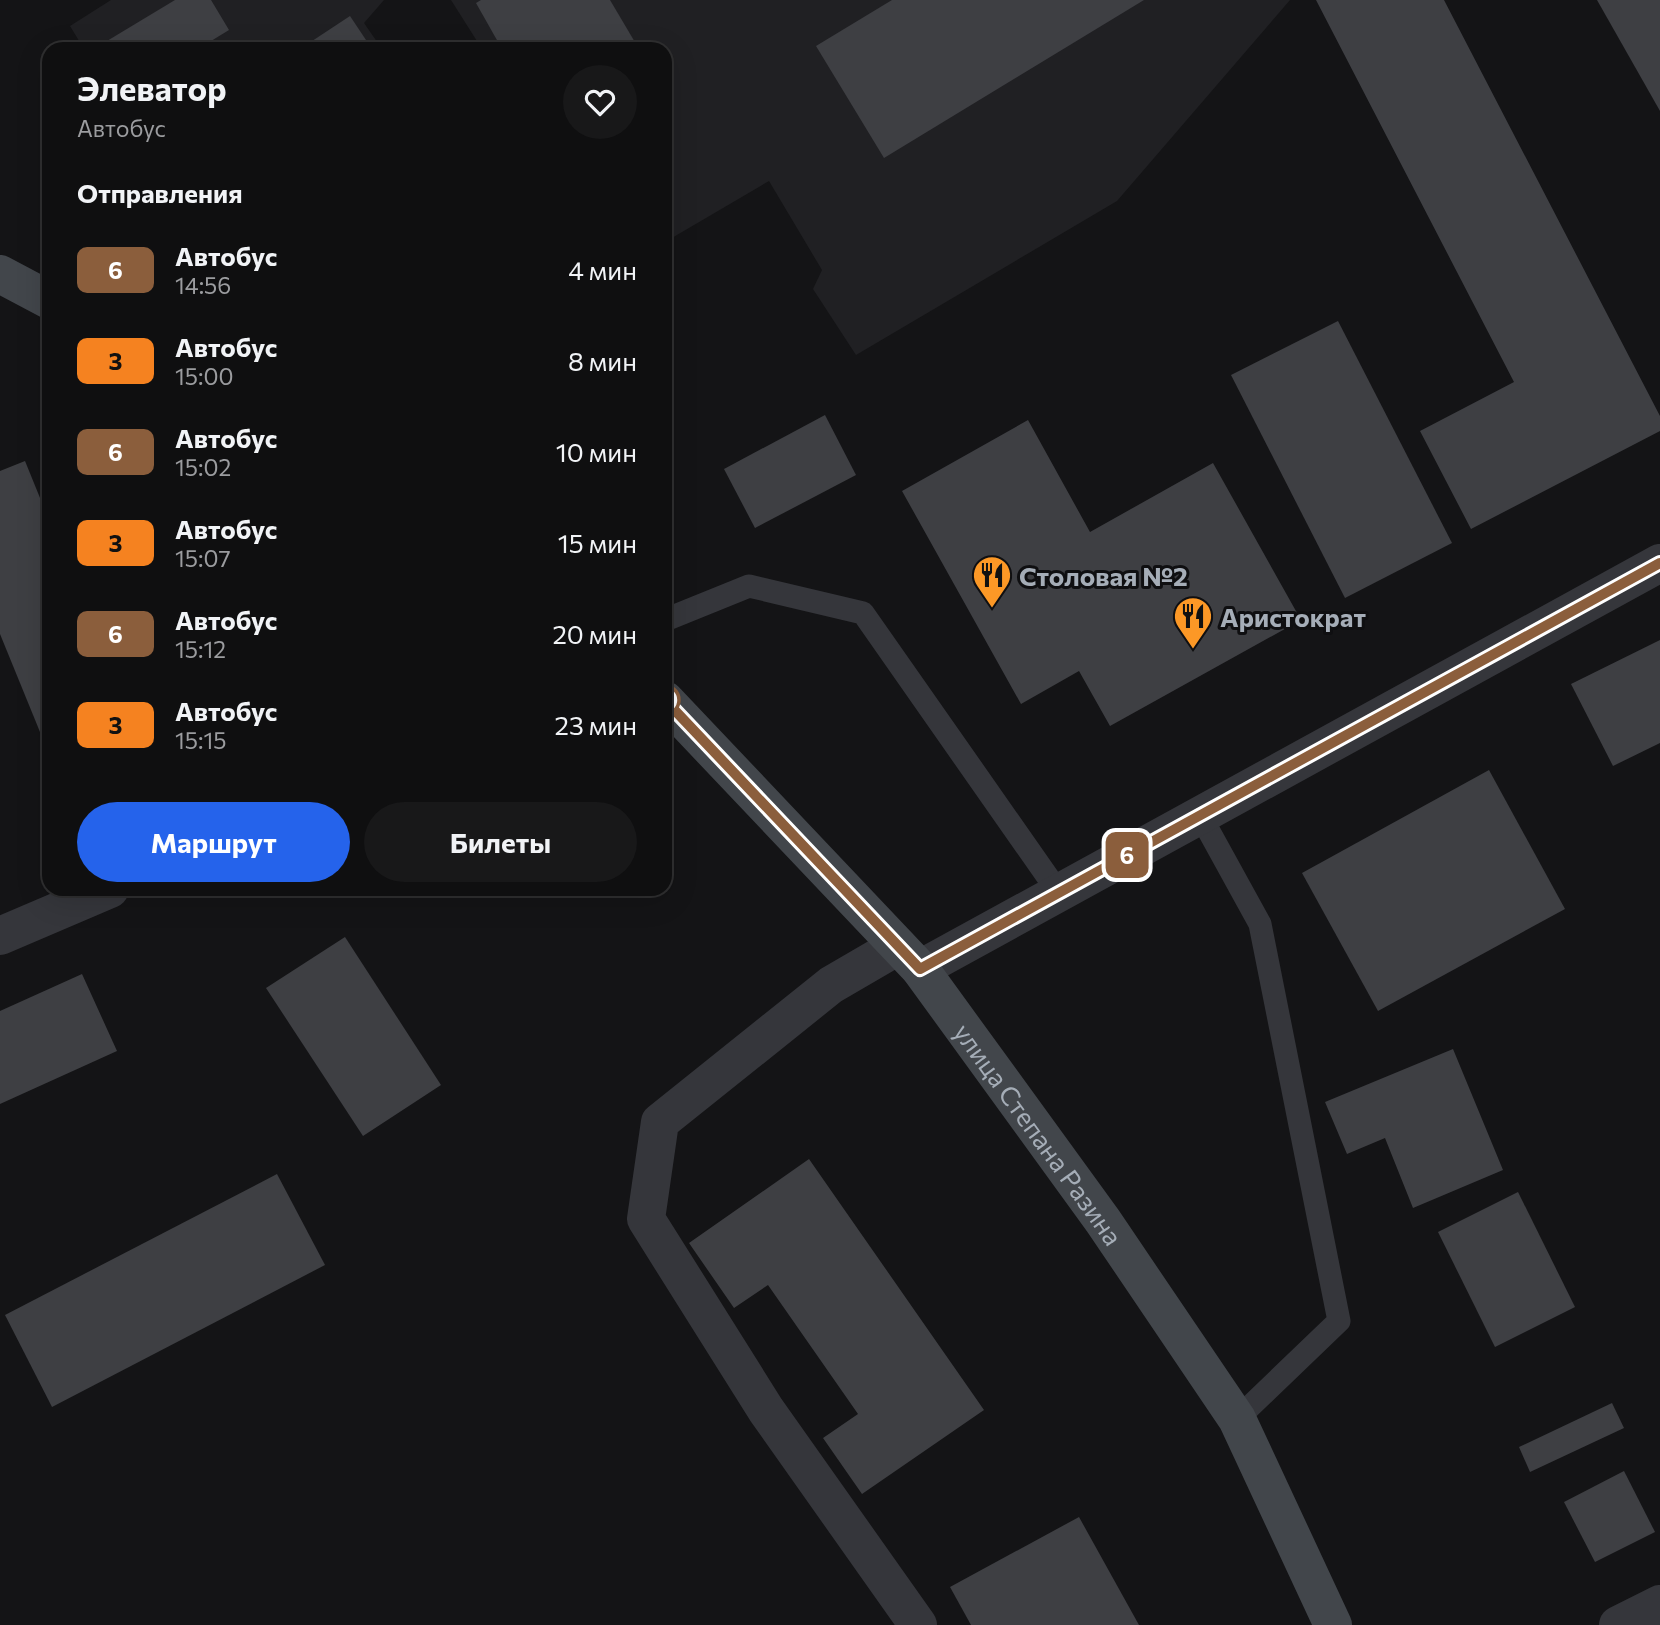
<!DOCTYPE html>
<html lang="ru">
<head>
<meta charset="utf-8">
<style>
	body { margin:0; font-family:Commissioner,sans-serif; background:#181819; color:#f1f3f6; height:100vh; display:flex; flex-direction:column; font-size:26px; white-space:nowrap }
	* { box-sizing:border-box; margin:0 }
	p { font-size:23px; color:#9b9c9f }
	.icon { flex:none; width:38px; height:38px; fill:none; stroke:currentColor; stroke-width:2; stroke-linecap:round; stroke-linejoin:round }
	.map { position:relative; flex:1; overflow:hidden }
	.drawer { position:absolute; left:42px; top:42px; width:630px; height:854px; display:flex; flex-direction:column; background:#0f0f10; border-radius:21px; box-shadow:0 7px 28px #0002,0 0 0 2px #2f2f30 }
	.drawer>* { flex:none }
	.badge { padding:0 14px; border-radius:10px; font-size:24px; line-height:46px }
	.map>.badge { position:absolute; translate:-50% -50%; box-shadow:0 0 0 4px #fff }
	h2 { padding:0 35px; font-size:26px; line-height:63px }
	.round { display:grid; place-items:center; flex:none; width:74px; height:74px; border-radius:37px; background:#181819 }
	.headline { display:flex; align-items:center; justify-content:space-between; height:119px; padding:0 35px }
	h1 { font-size:33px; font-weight:700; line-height:52px }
	.cta { display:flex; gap:14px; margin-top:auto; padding:14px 35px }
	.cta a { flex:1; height:80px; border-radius:42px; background:#2563eb; color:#fff; font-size:28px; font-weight:700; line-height:80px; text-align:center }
	.cta a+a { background:#181819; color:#f1f3f6 }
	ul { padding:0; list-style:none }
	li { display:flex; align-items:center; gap:21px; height:91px; padding:0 35px }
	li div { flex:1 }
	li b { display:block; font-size:26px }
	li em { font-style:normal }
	li .badge { min-width:77px; font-weight:700; text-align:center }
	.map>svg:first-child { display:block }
	.built { fill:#202023 }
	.building { fill:#3e3f43 }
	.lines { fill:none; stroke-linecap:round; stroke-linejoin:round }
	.service { stroke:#35363b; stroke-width:23 }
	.minor { stroke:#35363b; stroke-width:38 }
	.tertiary { stroke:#35363b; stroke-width:38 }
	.secondary { stroke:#42464b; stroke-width:38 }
	.line-casing { stroke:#fff; stroke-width:16 }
	.line { stroke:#8b5e3c; stroke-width:10 }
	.stop-dot { fill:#fff; stroke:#8b5e3c; stroke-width:3.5 }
	.labels { text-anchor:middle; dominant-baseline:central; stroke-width:6; stroke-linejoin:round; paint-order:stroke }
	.poi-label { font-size:26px; font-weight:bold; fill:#a5adb7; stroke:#0f0f11; text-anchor:start }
	.street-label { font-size:26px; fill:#a5adb7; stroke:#0f0f11 }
</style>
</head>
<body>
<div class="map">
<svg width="1660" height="1625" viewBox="0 0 1660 1625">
	<rect width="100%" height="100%" fill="#141416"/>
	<g class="built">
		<path d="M111,0H384L364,23L382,49H84L70,26Z"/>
		<path d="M451,0H1290L1117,201L856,355L813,289L822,270L769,181L665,242V49H482Z"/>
	</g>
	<g class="building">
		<path d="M175,0H211L229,30L198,49H98L97,47Z"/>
		<path d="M481,0H610L639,49H502L476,3Z"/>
		<path d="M892,0H1144L884,158L816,46Z"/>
		<path d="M1316,0H1444L1660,416V431L1471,529L1420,431L1514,382Z"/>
		<path d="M1597,0H1660V111Z"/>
		<path d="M350,16L372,49H300Z"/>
		<path d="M1338,321L1452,543L1345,598L1231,375Z"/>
		<path d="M825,415L856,475L755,528L724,469Z"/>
		<path d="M1028,420L1090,532L1213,463L1301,620L1110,726L1079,671L1021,704L902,491Z"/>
		<path d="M25,461L49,520V728L40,732L0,634V471Z"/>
		<path d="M1660,640V743L1613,766L1571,684Z"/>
		<path d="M1489,770L1565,909L1378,1011L1302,873Z"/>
		<path d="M345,937L441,1085L363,1136L266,988Z"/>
		<path d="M82,974L117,1051L0,1104V1011Z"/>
		<path d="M1453,1049L1503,1170L1413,1208L1385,1138L1347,1154L1325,1102Z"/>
		<path d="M809,1159L984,1410L862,1494L823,1438L858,1414L768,1285L734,1308L689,1243Z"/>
		<path d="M277,1174L325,1265L52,1407L5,1315Z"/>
		<path d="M1518,1192L1575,1307L1495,1347L1438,1232Z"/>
		<path d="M1612,1403L1624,1428L1530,1472L1519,1447Z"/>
		<path d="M1624,1471L1655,1532L1595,1562L1564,1502Z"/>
		<path d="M1079,1517L1139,1625H971L950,1587Z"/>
	</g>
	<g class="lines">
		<g class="service">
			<path d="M665,620L749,586L863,613L1059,893"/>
			<path d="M1200,815L1260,924L1339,1321L1237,1419"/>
		</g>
		<g class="minor">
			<path d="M0,936L110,889"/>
			<path d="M898,946L831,985L660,1122L646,1219L766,1410L918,1625"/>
			<path d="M1618,1625L1660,1604"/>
		</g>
		<path class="tertiary" d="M920,969L1660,563"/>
		<g class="secondary">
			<path d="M0,274L49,300"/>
			<path id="s1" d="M665,700L920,969L1103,1221L1237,1419L1333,1625"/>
		</g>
	</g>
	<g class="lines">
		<g class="line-casing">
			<path id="line" d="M665,700L920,969L1660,563"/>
		</g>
		<use href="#line" class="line"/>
	</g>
	<defs>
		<g id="restaurant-pin" transform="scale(2.0125)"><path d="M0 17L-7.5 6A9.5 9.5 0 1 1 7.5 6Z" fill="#fc9826" stroke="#0f0f11"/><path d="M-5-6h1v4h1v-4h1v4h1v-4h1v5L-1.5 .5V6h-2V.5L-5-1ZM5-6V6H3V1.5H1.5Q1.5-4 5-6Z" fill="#111"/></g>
	</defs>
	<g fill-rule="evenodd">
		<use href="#restaurant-pin" x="992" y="575"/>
		<use href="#restaurant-pin" x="1193" y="616"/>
	</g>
	<circle class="stop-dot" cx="665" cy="700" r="14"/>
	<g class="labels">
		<g class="poi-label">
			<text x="1019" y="575">Столовая №2</text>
			<text x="1220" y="616">Аристократ</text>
		</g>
		<g class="street-label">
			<text stroke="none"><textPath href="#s1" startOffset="574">улица Степана Разина</textPath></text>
		</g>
	</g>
</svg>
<b class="badge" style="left:1127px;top:855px;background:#8b5e3c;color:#fff">6</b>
<section class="drawer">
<div class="headline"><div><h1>Элеватор</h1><p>Автобус</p></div><a class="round"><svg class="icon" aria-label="heart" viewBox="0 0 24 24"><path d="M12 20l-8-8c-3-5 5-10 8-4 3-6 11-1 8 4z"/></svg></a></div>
<h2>Отправления</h2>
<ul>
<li><span class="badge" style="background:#8b5e3c;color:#fff">6</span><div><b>Автобус</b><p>14:56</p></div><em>4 мин</em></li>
<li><span class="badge" style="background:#f58220;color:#111">3</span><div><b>Автобус</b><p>15:00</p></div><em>8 мин</em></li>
<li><span class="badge" style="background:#8b5e3c;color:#fff">6</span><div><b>Автобус</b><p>15:02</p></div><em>10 мин</em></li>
<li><span class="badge" style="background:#f58220;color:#111">3</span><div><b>Автобус</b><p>15:07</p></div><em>15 мин</em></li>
<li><span class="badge" style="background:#8b5e3c;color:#fff">6</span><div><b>Автобус</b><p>15:12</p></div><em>20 мин</em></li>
<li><span class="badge" style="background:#f58220;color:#111">3</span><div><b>Автобус</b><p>15:15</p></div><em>23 мин</em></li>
</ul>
<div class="cta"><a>Маршрут</a><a>Билеты</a></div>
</section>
</div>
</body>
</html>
